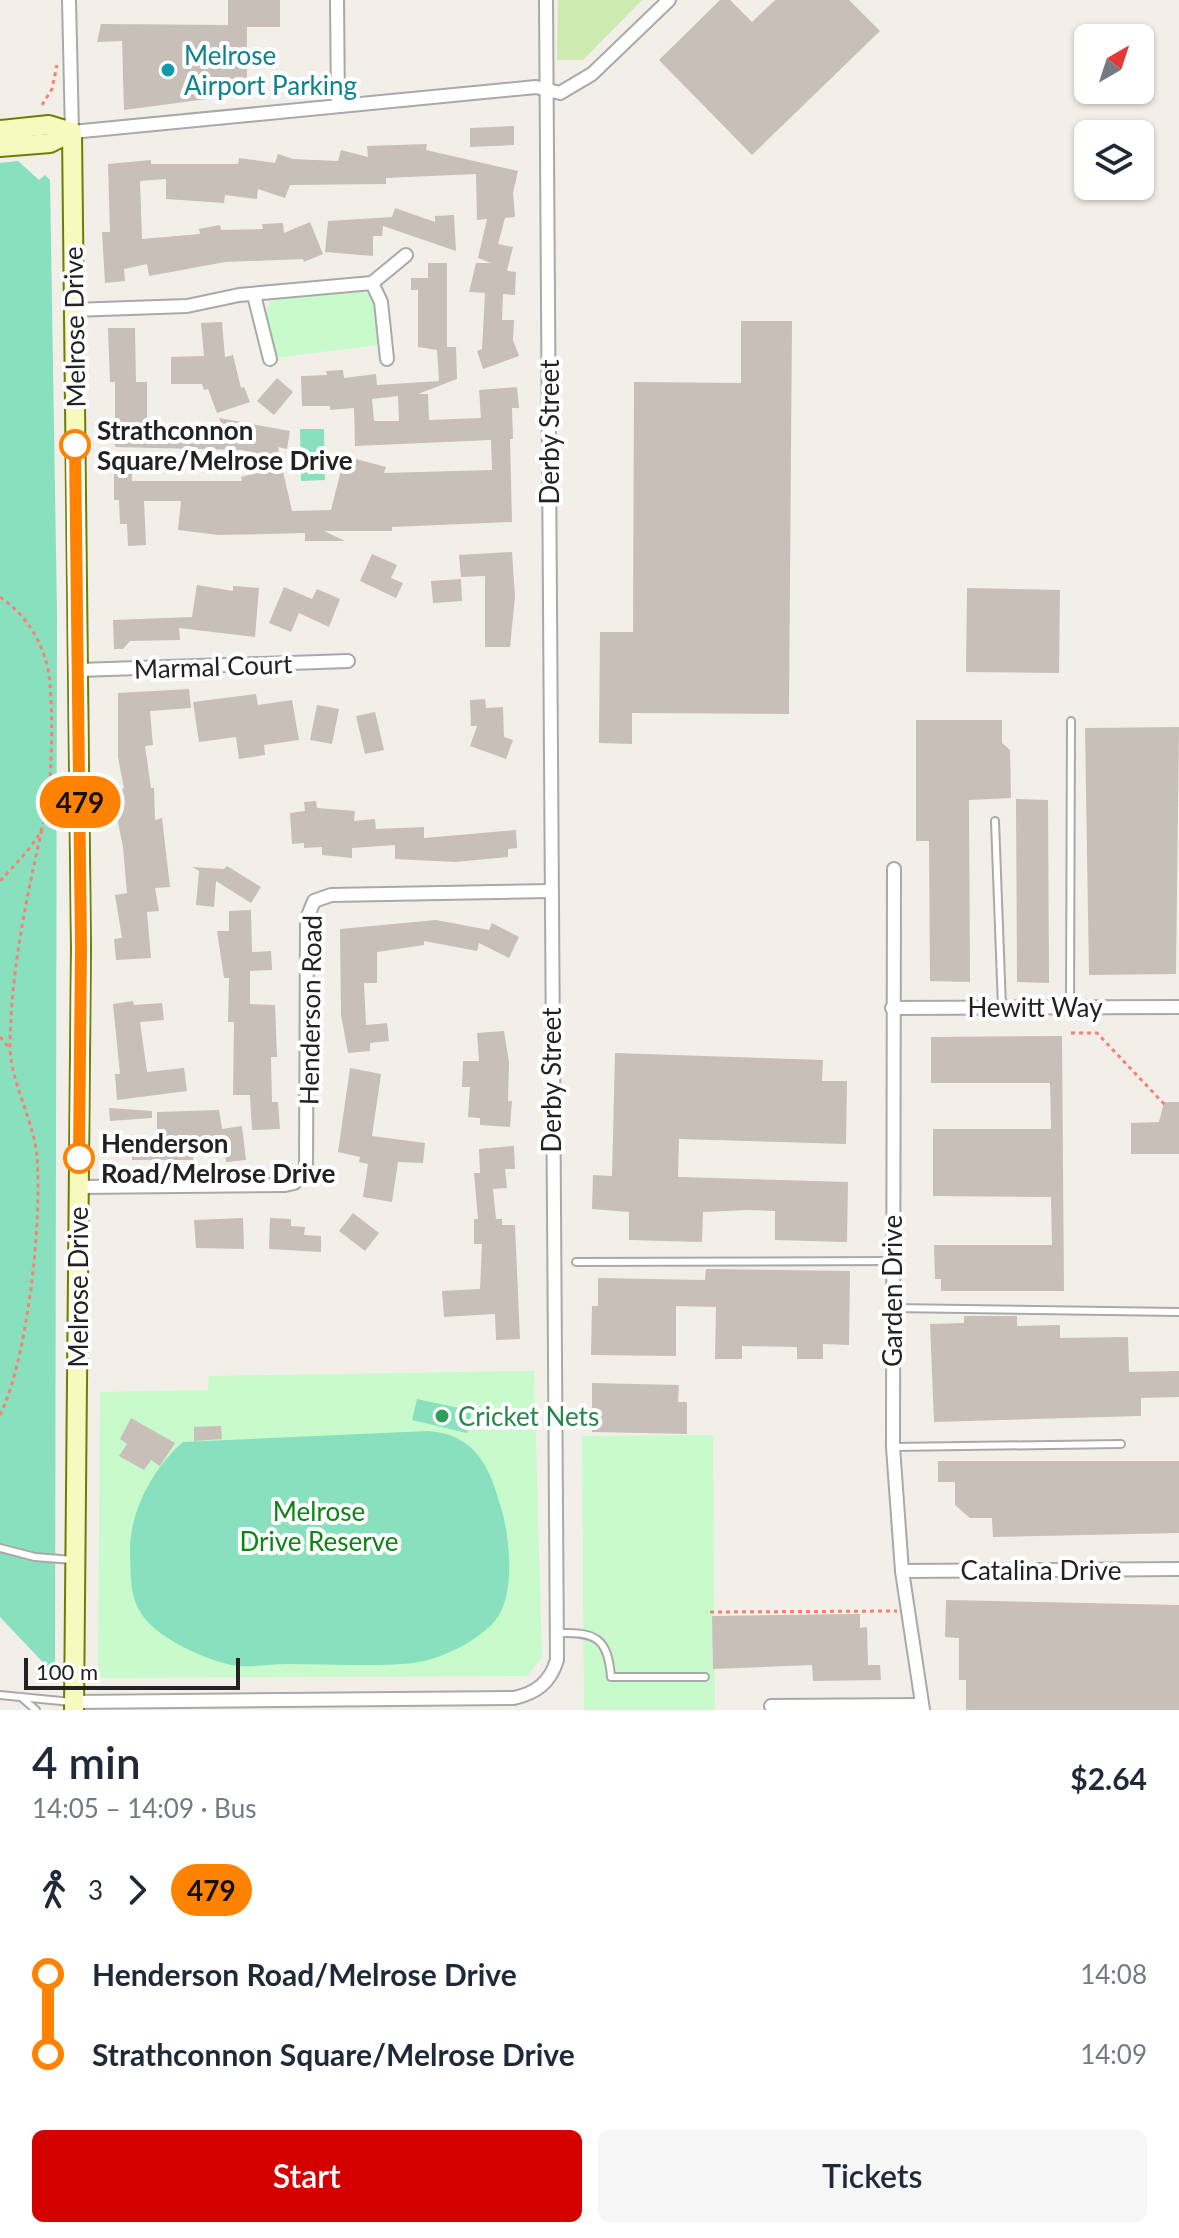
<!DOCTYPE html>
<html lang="en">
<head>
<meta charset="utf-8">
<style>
	body { margin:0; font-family:Lato,sans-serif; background:#f6f6f7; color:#1f2937; height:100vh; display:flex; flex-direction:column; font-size:30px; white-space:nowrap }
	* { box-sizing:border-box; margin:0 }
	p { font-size:26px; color:#747a83 }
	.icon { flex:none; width:44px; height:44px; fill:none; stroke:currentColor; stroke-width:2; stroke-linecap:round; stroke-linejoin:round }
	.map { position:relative; height:1710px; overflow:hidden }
	.sheet { display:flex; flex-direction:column; background:#fff; flex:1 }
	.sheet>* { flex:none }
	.badge { padding:0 16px; border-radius:26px; font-size:28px; line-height:52px }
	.needle { width:52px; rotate:39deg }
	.fabs { position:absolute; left:1074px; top:24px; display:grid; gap:16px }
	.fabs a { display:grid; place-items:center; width:80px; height:80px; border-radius:12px; background:#fff; box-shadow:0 2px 6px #0004; font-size:40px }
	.scale { position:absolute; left:24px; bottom:20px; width:216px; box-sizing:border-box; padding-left:8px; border:4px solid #222; border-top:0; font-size:22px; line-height:28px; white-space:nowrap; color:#222; -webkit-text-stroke:6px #fff; paint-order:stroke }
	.map>.badge { position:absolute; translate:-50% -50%; box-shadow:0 0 0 4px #fff }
	.legs { display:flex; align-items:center; gap:12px; height:88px; padding:0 32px; font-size:26px }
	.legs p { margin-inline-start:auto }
	.summary { display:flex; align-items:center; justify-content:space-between; height:136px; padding:0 32px }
	h1 { font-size:44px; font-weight:600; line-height:60px }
	.action { display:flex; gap:16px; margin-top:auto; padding:16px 32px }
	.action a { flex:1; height:92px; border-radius:12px; background:#d40000; color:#fff; font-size:32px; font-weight:600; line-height:92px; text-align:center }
	.action a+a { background:#f6f6f7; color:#1f2937 }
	ul { padding:0 32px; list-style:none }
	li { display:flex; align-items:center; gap:28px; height:80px; font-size:30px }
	li i { display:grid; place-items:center; width:12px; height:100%; margin:0 10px; background:currentColor }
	li i::after { content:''; width:20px; height:20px; margin:-10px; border:6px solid; border-radius:50%; background:#fff }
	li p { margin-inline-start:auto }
	li:first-child i { background:linear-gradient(#0000 50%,currentColor 0) }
	li:last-child i { background:linear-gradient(currentColor 50%,#0000 0) }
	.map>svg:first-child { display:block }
	.grass { fill:#cdebb0 }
	.park { fill:#c8facc }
	.pitch { fill:#88e0be }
	.building { fill:#c7bfb8; fill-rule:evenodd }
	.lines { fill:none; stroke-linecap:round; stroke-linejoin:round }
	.lane-casing { stroke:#a9a9a9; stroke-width:10 }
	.street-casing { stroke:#a9a9a9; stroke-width:16 }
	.secondary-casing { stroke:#707d05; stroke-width:22 }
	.path { stroke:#fa8072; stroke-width:3; stroke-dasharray:4 4; stroke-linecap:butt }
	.lane { stroke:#fff; stroke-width:6 }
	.street { stroke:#fff; stroke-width:12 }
	.secondary { stroke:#f7fabf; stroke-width:18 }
	.line-1-casing { stroke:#fff; stroke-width:18 }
	.line-1 { stroke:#ff8200; stroke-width:12 }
	.culture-dot { fill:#0f9aa8; stroke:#fff; stroke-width:3 }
	.stop-1-dot { fill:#fff; stroke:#ff8200; stroke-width:4 }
	.leisure-dot { fill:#2e9e5b; stroke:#fff; stroke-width:3 }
	.labels { text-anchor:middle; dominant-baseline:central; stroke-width:8; stroke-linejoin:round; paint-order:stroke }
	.culture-label { font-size:26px; fill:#0d838f; stroke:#fff; text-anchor:start }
	.street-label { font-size:26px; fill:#222; stroke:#fff }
	.stop-label { font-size:26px; font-weight:bold; fill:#222; stroke:#fff; text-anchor:start }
	.leisure-label { font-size:26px; fill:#27864d; stroke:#fff; text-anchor:start }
	.park-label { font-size:26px; fill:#0c8416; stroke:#fff }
</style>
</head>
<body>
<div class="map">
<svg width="1179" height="1710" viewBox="0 0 1179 1710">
	<rect width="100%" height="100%" fill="#f2efe9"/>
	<path class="grass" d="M558,0H642L583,60H557Z"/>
	<g class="park">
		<path d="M363,291C383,302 377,325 377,345L275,358L265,320L269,304L275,299Z"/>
		<path d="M534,1371L542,1657L527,1676L98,1678L100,1392L208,1390L209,1376Z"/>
		<path d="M713,1435L715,1710H584L582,1436Z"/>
	</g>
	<g class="pitch">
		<path d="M18,161L39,180L45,175L50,180L57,613L55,1675L0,1617V163Z"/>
		<path d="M300,429H324L325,480L301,481Z"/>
		<path d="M417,1399L472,1411L467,1433L412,1420Z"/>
		<path d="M428,1431C477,1434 491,1470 502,1511C510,1541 516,1598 494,1622C476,1642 441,1659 414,1663C373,1667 328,1664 287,1664C268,1664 244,1669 227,1664C201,1657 165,1641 147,1621C129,1600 131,1579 130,1553C129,1512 153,1468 183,1442Z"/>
	</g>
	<g class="building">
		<path d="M228,0H280V27H247V94H215V98L124,110L122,41L97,42L101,24L228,25Z"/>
		<path d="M720,0H730L752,22L775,0H849L880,31L752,155L659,60Z"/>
		<path d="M514,126V145L470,147V128Z"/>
		<path d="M427,144L426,150L518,171L513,193L515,217L505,218L498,244L513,247L507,271L516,272L515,295L503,294L502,320H514L513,340L519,356L483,369L477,351L482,349L485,293L469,292L476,263H491L478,258L487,219L477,220L476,174L386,178V184L290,185L285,198L258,189L257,199L225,195L224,203L166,199V179L140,181L142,239L200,234L199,229L220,225L221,230L263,229L262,224L283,223L284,233L310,222L323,254L304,262L303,259L225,262L149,276L147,264L124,269L125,281L105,283L102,232H110L108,164L151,160V164H238L239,158L275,163L278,154L293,159L338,161L341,150L368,157L367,146Z"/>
		<path d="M395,208L435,222V216L454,215L456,251L383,226L382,236H373V256L325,252L328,221L392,217Z"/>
		<path d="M428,263H447V347H456L457,379L418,394H428L429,420L481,418L479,390L517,387L519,408H512L513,439H510L512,522L392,527V531H324L345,541H305V533L218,535L178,530L181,501H144L146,545L128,546L127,524H120L119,500H114V473H132V481H242L241,477L282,467L292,511L331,510L341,470L348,472L350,465L356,466V459L386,467L384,473L492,470L491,440L355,446L354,408L330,410V406H302L301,376L327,375L326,371L343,370L344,378L376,374L377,385L439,381L437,350L418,347V290H411V278H428ZM398,396L399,421H374L372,399Z"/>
		<path d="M741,321H792L789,714L632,713V744L599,743L600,632H633L634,382L741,383Z"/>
		<path d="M222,322L225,357L233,355L241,388L244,387L250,402L217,413L208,389L204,390L202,384H171V357L204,356L201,323Z"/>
		<path d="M108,328H135L136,382H147V425L222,427L219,418L290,431L287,449L278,447L280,457L240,450L115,447V382H110Z"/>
		<path d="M277,378L293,392L274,415L257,401Z"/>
		<path d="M512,552L515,597L510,647H485V576L461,577L459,555Z"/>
		<path d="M372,554L397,565L391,578L403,583L396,598L360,581Z"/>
		<path d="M461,579L462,601L433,603L431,581Z"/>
		<path d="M197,585L233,591V586L259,588L255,637L179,628L180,640L130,641L123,649H114L113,620L192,617Z"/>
		<path d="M284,587L312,599L317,589L340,599L329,627L299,613L291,632L269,623Z"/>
		<path d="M967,588L1060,590L1059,673L966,672Z"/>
		<path d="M189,689L191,708L150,711L153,745L145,746L151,788H154L155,820L162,818L170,887L155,888L159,911L147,912L151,958L116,960L114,939L122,938L115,895L127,893L123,847L116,813H113L112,790L124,789L118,757V693Z"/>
		<path d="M256,694L258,705L292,700L299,740L264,745L265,755L239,759L236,737L199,742L193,702Z"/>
		<path d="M485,699L486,708L503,707L504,737L513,740L506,759L470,746L477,726H471L470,700Z"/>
		<path d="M317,705L339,709L332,744L310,740Z"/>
		<path d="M375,712L384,750L365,754L356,716Z"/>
		<path d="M916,720H1002V743L1010,750L1011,798L969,800L970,982L930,981L929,841H916Z"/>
		<path d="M1179,727L1176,974L1089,975L1085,728Z"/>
		<path d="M1016,799L1048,800L1049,983L1017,982Z"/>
		<path d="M316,801L317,808L355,811L354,821L375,819L376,829L424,827V838L516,830L517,848L508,849V857L455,862L395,859V845L352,848V858L322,855V847L304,848V843L292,844L290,813L305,811L304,802Z"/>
		<path d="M227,866L261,887L251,903L216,881L214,907L196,905L199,871L192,867L224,869Z"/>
		<path d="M251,910L252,952L271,951L272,970L250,971V1004L275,1005L277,1057H271L272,1102H278L280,1129L252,1130L250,1095H233L234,1022H228L229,978H224L217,931H229V911Z"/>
		<path d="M436,920L489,930L492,923L519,937L509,958L479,943L477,951L424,941V945L377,952V983H364L366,1025L387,1023L389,1041L370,1043V1051L348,1053L341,1015L340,929Z"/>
		<path d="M133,1001L134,1005L162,1003L164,1020L140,1022L147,1072L184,1068L187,1091L117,1100L115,1074H120L113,1004Z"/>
		<path d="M504,1031L509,1062L508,1101H512L510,1127L480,1125V1118L468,1117L470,1087H462L463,1061H479L477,1033Z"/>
		<path d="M1062,1036L1064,1291H941V1279H935L934,1245H1052L1051,1197L933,1196V1129H1051L1050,1083H931V1037Z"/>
		<path d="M615,1053L823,1060L822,1081H847L846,1144L679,1139L678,1177L848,1182L847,1242L775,1240V1211L748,1210L703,1212L702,1242L629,1240V1212L592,1209L593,1175L612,1176Z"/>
		<path d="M350,1068L381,1074L372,1136L425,1143L423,1163L398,1162L392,1202L363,1197L368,1164L359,1162L360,1157L338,1152Z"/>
		<path d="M1164,1102H1179V1154H1131V1123L1159,1122Z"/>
		<path d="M109,1108L152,1111V1118L110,1121Z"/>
		<path d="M219,1110L222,1129L242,1126L246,1160L226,1162L225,1152L193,1156V1160H132V1143L157,1144V1112Z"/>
		<path d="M514,1146L515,1169H505L507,1188L493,1189L496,1219H502V1225H515L520,1339L496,1340L495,1314L444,1317L442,1291L480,1289L482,1244H474V1219H478L474,1173H480L479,1149Z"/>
		<path d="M353,1213L379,1233L365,1251L339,1231Z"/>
		<path d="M243,1218L244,1249L196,1248L194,1220Z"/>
		<path d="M270,1218L291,1219V1226L305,1227L304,1235L321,1236V1252L269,1249Z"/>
		<path d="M706,1269L850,1271L849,1345L823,1344V1359H797V1347L742,1346V1359H715L716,1307L676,1306V1356L591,1355L592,1306H598V1278L705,1280Z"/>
		<path d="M964,1316H1017V1326L1060,1325V1338L1128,1337L1129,1372L1179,1371V1397L1141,1398V1416L934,1422L930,1324L964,1323Z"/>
		<path d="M592,1383L679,1385L678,1402H687V1434L592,1432Z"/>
		<path d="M131,1418L175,1443L160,1466L151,1460L144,1470L119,1456L127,1444L120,1439Z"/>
		<path d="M221,1426L222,1439L194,1441V1427Z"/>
		<path d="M938,1461H1179V1533L993,1537L992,1518H970L955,1505V1482H938Z"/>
		<path d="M946,1600L1179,1605V1710H966V1680H959V1638L945,1637Z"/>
		<path d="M860,1614V1628L867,1627L868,1665H880L881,1680L813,1681L812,1665L713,1669L712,1616Z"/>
	</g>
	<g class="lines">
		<g class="lane-casing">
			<g id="lane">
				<path d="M995,821L1002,1007"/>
				<path d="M1070,1007L1071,721"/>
				<path d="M576,1262L892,1261"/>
				<path d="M892,1308L1179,1312"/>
				<path d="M893,1447L1121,1444"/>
				<path d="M0,1548L35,1557L73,1560"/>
				<path d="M557,1633C595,1632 608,1637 611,1677H705"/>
				<path d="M0,1695L71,1702"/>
				<path d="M21,1697L36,1710"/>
			</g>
		</g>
		<g class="street-casing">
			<g id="street">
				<path d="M69,0L72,132L536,87L560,93L592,74L669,0"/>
				<path d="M337,0L338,104"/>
				<path d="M372,283L381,302L387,359"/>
				<path d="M254,295L270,359"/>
				<path d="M73,310L187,306L239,295L372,283L406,255"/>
				<path d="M79,670L348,661"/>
				<path d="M894,869L893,1447L902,1571L923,1710"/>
				<path d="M892,1008L1179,1007"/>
				<path d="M78,1187L285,1185L294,1183L306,1173L307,918L314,901L331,895L550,891"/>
				<path d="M902,1571L1179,1569"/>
				<path d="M74,1702L514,1698C536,1693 550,1683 557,1660L546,0"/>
				<path d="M771,1706L922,1705"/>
			</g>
		</g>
		<g class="secondary-casing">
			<g id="secondary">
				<path d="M0,130L49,125L72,132"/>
				<path d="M72,132L81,947L74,1710"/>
				<path d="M0,147L50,143L72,132"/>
			</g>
		</g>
		<g class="path">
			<path d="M42,105L52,89L57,65"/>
			<path d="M0,597C23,613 38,634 46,661C55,687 53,802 42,828C35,846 13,866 0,881"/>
			<path d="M1071,1033H1097L1166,1106"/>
			<path d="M0,1037L10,1049"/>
			<path d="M0,1415C28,1358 42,1222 37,1157C34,1120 10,1082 10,1045C11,971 26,900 42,829"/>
			<path d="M710,1612L897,1611"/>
		</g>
		<use href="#lane" class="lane"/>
		<use href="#street" class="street"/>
		<use href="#secondary" class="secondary"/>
	</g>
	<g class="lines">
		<g class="line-1-casing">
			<path id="line-1" d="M75,445L81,947L79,1158"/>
		</g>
		<use href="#line-1" class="line-1"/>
	</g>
	<circle class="culture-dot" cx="168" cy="70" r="8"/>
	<g class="stop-1-dot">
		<circle cx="75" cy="445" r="14"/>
		<circle cx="79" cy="1158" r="14"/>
	</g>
	<circle class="leisure-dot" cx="442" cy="1416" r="8"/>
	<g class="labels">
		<g class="culture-label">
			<text x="184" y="55">Melrose<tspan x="184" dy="30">Airport Parking</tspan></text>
		</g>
		<g class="street-label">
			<text transform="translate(74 327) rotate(-91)">Melrose Drive</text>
			<text transform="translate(549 432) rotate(-90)">Derby Street</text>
			<text transform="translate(213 666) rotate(-2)">Marmal Court</text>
			<text x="1035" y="1007">Hewitt Way</text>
			<text transform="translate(310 1010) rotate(-89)">Henderson Road</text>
			<text transform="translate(551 1080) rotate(-90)">Derby Street</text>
			<text transform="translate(78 1287) rotate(-90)">Melrose Drive</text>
			<text transform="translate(892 1291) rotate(-90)">Garden Drive</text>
			<text x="1041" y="1570">Catalina Drive</text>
		</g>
		<g class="stop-label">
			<text x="97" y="430">Strathconnon<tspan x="97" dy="30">Square/Melrose Drive</tspan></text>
			<text x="101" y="1143">Henderson<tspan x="101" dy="30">Road/Melrose Drive</tspan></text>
		</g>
		<g class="leisure-label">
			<text x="458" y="1416">Cricket Nets</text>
		</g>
		<g class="park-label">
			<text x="319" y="1511">Melrose<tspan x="319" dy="30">Drive Reserve</tspan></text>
		</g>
	</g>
</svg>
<div class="fabs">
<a><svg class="needle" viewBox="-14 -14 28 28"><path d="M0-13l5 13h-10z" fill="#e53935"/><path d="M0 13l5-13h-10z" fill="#747a83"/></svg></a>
<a><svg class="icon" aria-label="layers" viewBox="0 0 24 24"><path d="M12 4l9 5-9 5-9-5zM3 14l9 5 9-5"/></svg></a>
</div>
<div class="scale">100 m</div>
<b class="badge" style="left:80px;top:802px;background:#ff8200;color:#111">479</b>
</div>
<section class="sheet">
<div class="summary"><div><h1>4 min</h1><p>14:05 – 14:09 · Bus</p></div><b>$2.64</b></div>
<div class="legs"><svg class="icon" aria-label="walk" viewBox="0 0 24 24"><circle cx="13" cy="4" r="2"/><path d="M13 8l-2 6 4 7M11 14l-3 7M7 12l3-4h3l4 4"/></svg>3<svg class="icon" aria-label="forward" viewBox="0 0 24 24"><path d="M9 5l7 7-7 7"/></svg><b class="badge" style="background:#ff8200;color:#111">479</b></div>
<ul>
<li><i style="color:#ff8200"></i><b>Henderson Road/Melrose Drive</b><p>14:08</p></li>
<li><i style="color:#ff8200"></i><b>Strathconnon Square/Melrose Drive</b><p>14:09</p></li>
</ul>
<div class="action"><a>Start</a><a>Tickets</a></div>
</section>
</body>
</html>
